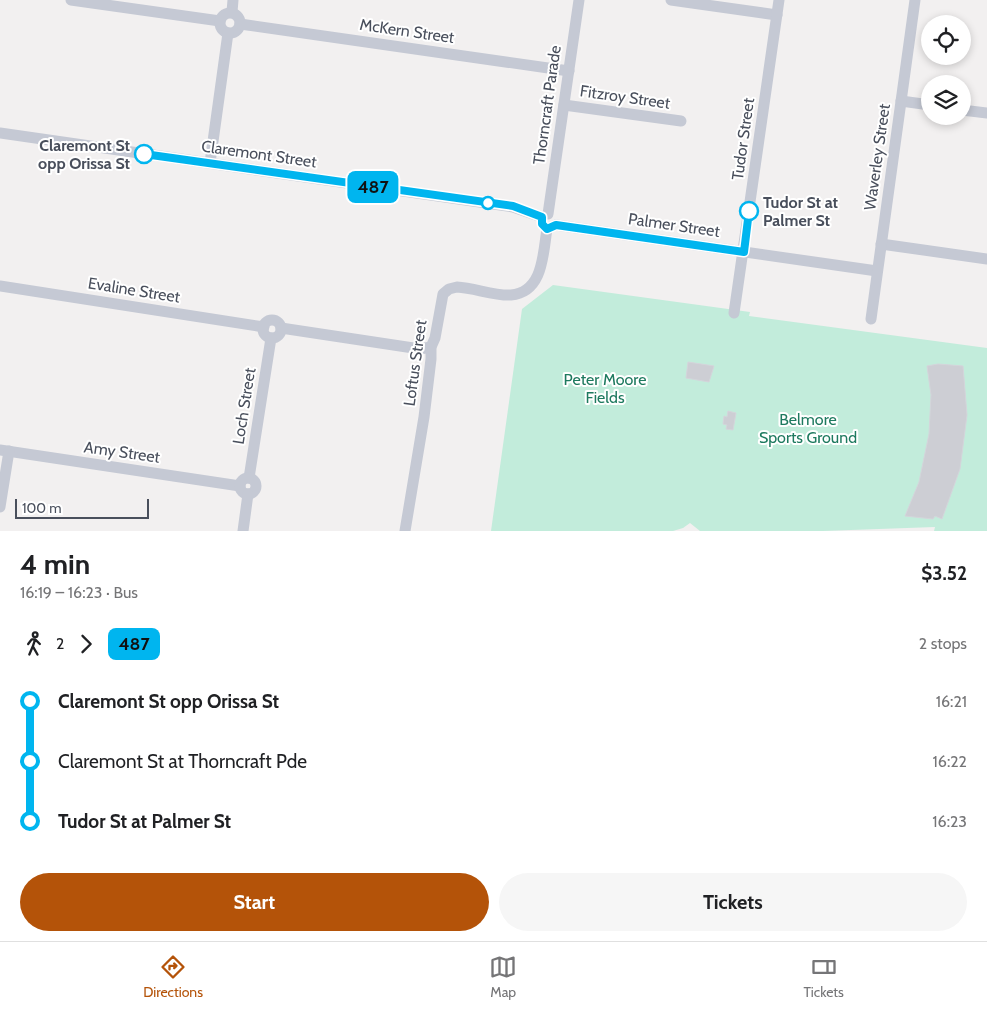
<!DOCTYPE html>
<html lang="en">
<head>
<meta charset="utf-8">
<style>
	body { margin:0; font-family:Cabin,sans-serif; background:#f6f6f6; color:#202124; height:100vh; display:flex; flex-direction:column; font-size:19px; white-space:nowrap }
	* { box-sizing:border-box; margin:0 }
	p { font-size:16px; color:#757577 }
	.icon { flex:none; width:28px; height:28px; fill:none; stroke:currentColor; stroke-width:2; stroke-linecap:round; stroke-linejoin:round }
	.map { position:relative; height:531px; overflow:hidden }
	.drawer { display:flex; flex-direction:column; background:#fff; flex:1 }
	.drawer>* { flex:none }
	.badge { padding:0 10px; border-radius:8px; font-size:18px; line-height:32px }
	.fabs { position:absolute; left:921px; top:15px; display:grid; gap:10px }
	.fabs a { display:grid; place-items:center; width:50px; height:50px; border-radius:50%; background:#fff; box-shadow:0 2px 8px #0003; font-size:25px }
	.scale { position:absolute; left:15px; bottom:12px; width:134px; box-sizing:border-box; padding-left:5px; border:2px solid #494f5c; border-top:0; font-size:14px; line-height:18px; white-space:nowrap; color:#494f5c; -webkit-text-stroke:4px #fff; paint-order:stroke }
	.map>.badge { position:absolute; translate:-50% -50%; box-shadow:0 0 0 2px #fff }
	.legs { display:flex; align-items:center; gap:8px; height:55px; padding:0 20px; font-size:16px }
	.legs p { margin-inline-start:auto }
	.headline { display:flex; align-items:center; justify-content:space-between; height:85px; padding:0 20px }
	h1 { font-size:28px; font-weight:700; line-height:38px }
	.action { display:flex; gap:10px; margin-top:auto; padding:10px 20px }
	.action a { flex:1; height:58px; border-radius:30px; background:#b45309; color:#fff; font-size:20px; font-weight:700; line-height:58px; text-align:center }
	.action a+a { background:#f6f6f6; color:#202124 }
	ul { padding:0 20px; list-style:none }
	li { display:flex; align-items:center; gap:18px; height:60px; font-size:19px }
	li i { display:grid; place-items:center; width:8px; height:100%; margin:0 6px; background:currentColor }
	li i::after { content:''; width:12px; height:12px; margin:-6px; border:4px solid; border-radius:50%; background:#fff }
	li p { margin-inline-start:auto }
	li:first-child i { background:linear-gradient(#0000 50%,currentColor 0) }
	li:last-child i { background:linear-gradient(currentColor 50%,#0000 0) }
	.tabs { display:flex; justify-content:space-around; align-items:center; height:70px; border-top:1px solid #e0e0e0; background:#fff; font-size:14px; color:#757577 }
	.tabs a { display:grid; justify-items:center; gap:2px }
	.tabs .active { color:#b45309 }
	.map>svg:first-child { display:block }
	.green { fill:#c2ecdb }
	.building { fill:#cdced4; stroke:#d4d5db }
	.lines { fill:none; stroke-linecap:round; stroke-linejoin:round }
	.minor { stroke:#c5c9d4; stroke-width:11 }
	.line-1-casing { stroke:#fff; stroke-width:11 }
	.line-1 { stroke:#00b5ef; stroke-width:8 }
	.stop-1-dot { fill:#fff; stroke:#00b5ef; stroke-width:2.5 }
	.labels { text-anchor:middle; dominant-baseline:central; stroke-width:4; stroke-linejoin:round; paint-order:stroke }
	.street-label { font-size:16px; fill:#494f5c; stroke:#fff }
	.stop-label { font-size:16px; font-weight:bold; fill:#494f5c; stroke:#fff; text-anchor:end }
	.park-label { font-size:16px; fill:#1e7a5f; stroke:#fff }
</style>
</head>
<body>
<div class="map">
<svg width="987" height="531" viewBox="0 0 987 531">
	<rect width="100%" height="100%" fill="#f2f0f0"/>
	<path class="green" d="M553,285L750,312L749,316L987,348V531H934L935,527L823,531H700L690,523L683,528L673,531H491L522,309Z"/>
	<g class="building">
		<path d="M688,362L714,366L709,382L686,378Z"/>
		<path d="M938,364L963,366L967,415L960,469L942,519L935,516L933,519L905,516L919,482L929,434L931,395L927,366Z"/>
		<path d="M728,411L736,413L733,430L726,429L727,425L723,424L724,416L727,417Z"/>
	</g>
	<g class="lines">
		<g class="minor">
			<path d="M71,0L220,21"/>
			<path d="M671,0L777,15"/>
			<path d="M232,12L233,0"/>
			<circle cx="230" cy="23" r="10"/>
			<path d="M240,24L569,71"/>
			<path d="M901,101L930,105"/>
			<path d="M564,105L681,121"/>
			<path d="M962,110L987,113"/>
			<path d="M0,133L513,207L542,217"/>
			<path d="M210,163L228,33"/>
			<path d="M548,214L579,0"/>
			<path d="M556,225L877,271"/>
			<path d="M881,244L987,259"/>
			<path d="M0,286L264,327"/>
			<path d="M734,313L779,0"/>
			<path d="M871,319L915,0"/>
			<circle cx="272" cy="329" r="9"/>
			<path d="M281,328L420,349L431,347"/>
			<path d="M0,450L240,486"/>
			<path d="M249,478L271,338"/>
			<circle cx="248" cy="486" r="8"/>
			<path d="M0,507L9,451"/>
			<path d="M243,531L248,494"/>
			<path d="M405,531L424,417L431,359V347L435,338L443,294L449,289L457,287C475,288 494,296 511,295C544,292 543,252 547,229"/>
		</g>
	</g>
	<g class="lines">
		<g class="line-1-casing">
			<path id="line-1" d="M144,154L513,206L542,217V224L547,229L556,225L744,252L749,211"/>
		</g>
		<use href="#line-1" class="line-1"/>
	</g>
	<g class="stop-1-dot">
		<circle cx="144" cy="154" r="9"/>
		<circle cx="488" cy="203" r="6"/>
		<circle cx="749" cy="211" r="9"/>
	</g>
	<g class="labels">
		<g class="street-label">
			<text transform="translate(407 31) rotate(8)">McKern Street</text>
			<text transform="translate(625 97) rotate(8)">Fitzroy Street</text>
			<text transform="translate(547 105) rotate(-82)">Thorncraft Parade</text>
			<text transform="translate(743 139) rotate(-82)">Tudor Street</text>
			<text transform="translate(259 154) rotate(8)">Claremont Street</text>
			<text transform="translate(877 157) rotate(-82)">Waverley Street</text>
			<text transform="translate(674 225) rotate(8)">Palmer Street</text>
			<text transform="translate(134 290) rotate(9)">Evaline Street</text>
			<text transform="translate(415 363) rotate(-82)">Loftus Street</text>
			<text transform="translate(244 406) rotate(-81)">Loch Street</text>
			<text transform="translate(122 452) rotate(8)">Amy Street</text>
		</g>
		<g class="stop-label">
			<text x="130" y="145">Claremont St<tspan x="130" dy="18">opp Orissa St</tspan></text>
			<text x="763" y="202" text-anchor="start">Tudor St at<tspan x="763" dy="18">Palmer St</tspan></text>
		</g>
		<g class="park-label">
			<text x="605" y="379">Peter Moore<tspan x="605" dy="18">Fields</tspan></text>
			<text x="808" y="419">Belmore<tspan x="808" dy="18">Sports Ground</tspan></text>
		</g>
	</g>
</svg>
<div class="fabs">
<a><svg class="icon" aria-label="locate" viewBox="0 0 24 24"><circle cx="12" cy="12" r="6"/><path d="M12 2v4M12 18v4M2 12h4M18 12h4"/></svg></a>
<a><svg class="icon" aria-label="layers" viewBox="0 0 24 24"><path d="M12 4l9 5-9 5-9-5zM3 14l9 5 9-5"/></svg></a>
</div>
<div class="scale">100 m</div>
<b class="badge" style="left:373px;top:187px;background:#00b5ef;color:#111">487</b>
</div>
<section class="drawer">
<div class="headline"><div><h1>4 min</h1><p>16:19 – 16:23 · Bus</p></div><b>$3.52</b></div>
<div class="legs"><svg class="icon" aria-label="walk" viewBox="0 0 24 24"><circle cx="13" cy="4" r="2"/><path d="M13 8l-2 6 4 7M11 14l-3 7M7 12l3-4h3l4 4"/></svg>2<svg class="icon" aria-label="forward" viewBox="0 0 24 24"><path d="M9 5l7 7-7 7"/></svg><b class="badge" style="background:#00b5ef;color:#111">487</b><p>2 stops</p></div>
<ul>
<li><i style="color:#00b5ef"></i><b>Claremont St opp Orissa St</b><p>16:21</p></li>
<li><i style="color:#00b5ef"></i><span>Claremont St at Thorncraft Pde</span><p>16:22</p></li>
<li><i style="color:#00b5ef"></i><b>Tudor St at Palmer St</b><p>16:23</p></li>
</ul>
<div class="action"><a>Start</a><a>Tickets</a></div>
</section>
<nav class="tabs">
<a class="active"><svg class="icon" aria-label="directions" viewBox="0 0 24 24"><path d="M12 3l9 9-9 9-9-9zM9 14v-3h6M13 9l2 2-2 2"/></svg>Directions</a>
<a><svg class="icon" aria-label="map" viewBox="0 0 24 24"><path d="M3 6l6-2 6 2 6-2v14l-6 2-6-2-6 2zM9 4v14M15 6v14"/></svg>Map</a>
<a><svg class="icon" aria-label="tickets" viewBox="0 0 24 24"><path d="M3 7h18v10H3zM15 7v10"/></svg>Tickets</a>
</nav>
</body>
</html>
